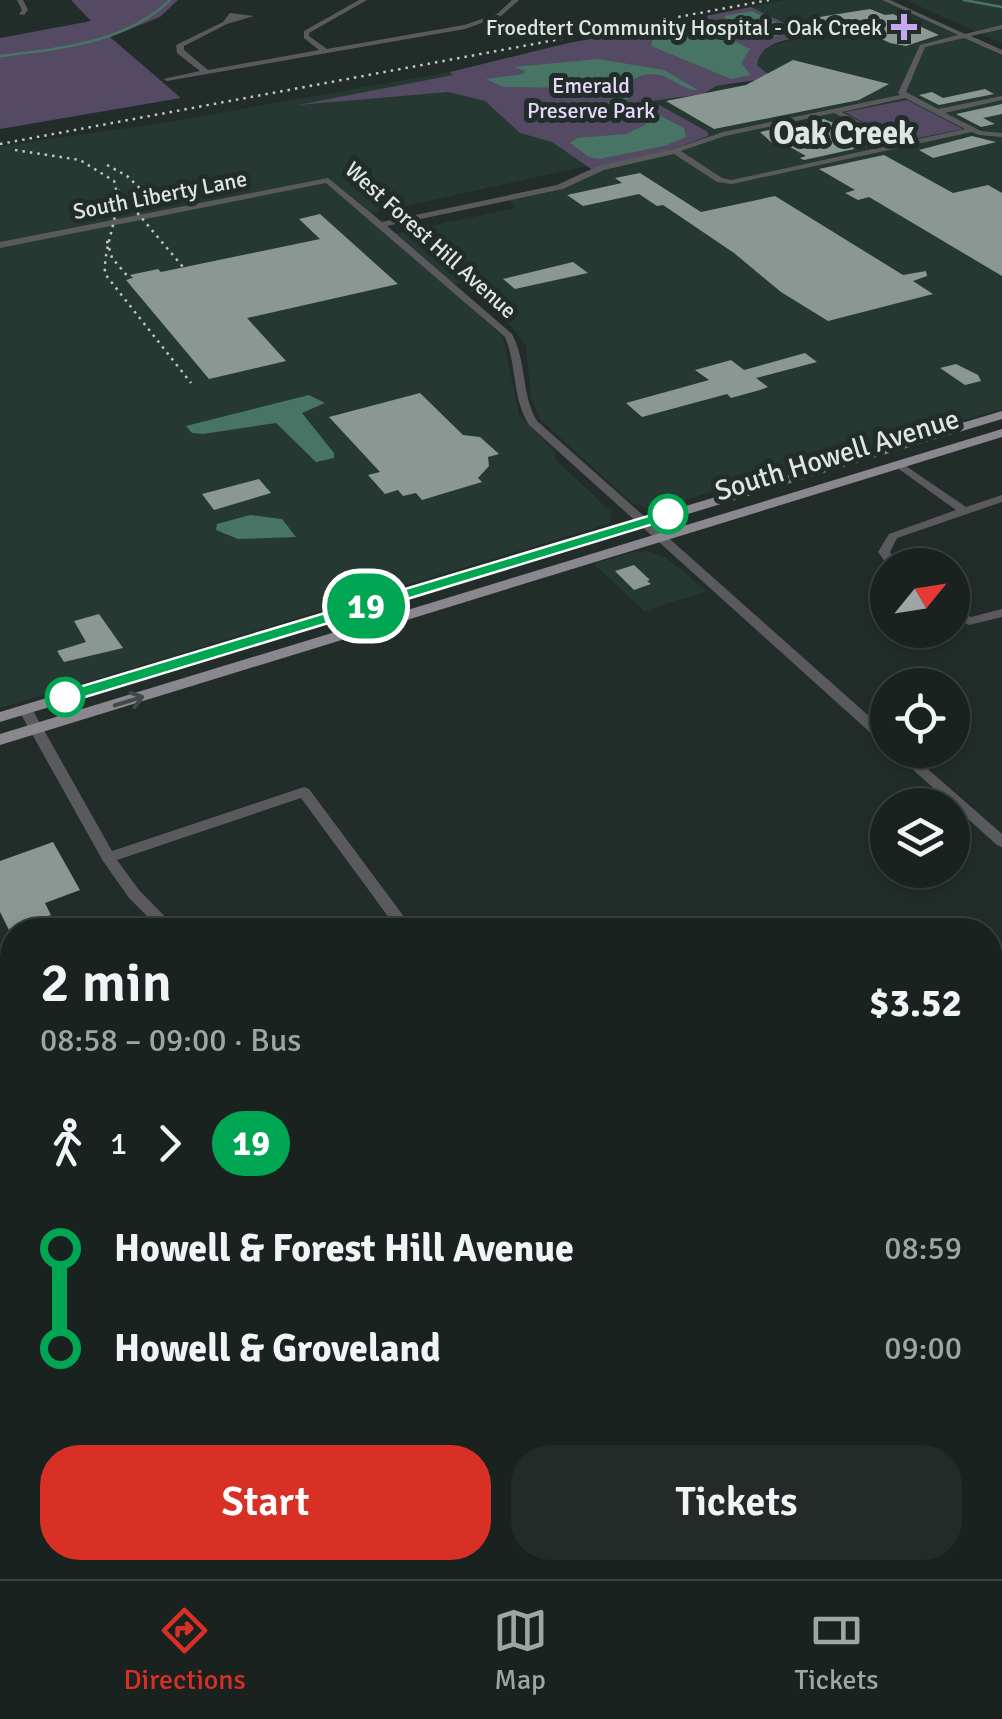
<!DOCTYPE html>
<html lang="en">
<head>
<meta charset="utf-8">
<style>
	body { margin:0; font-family:Signika,sans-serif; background:#232a28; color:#f1f3f6; height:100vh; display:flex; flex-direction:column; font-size:38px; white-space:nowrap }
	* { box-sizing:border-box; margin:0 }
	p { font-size:32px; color:#9fa4a4 }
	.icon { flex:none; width:55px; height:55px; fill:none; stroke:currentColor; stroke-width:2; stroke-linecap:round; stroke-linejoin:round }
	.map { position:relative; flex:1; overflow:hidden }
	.side { position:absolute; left:0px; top:918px; width:1002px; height:662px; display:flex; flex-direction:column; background:#1a221f; border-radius:40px 40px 0 0; box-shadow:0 5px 15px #0003,0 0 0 2px #383f3d }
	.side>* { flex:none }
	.badge { padding:0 20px; border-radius:32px; font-size:35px; line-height:65px }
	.needle { width:65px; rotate:60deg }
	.fabs { position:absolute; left:870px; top:548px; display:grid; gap:20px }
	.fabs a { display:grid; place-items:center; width:100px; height:100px; border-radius:50%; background:#1a221f; box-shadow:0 5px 15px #0003,0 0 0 2px #383f3d; font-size:50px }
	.map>.badge { position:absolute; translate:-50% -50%; box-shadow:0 0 0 5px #fff }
	.legs { display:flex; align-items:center; gap:15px; height:110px; padding:0 40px; font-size:32px }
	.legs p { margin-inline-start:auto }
	.summary { display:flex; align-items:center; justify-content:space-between; height:170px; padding:0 40px }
	h1 { font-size:55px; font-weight:600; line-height:75px }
	.action { display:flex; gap:20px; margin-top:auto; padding:20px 40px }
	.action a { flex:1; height:115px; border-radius:40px; background:#d93025; color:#fff; font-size:40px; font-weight:600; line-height:115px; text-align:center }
	.action a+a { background:#232a28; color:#f1f3f6 }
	ul { padding:0 40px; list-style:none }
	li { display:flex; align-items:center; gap:35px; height:100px; font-size:38px }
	li i { display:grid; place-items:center; width:15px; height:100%; margin:0 12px; background:currentColor }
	li i::after { content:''; width:25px; height:25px; margin:-12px; border:8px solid; border-radius:50%; background:#1a221f }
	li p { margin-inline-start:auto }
	li:first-child i { background:linear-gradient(#0000 50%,currentColor 0) }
	li:last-child i { background:linear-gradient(currentColor 50%,#0000 0) }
	.tabs { display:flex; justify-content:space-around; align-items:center; height:140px; border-top:2px solid #383f3d; background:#1a221f; font-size:28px; color:#9fa4a4 }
	.tabs a { display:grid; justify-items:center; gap:5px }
	.tabs .on { color:#d93025 }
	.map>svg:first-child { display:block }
	.built { fill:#263832 }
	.green { fill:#544a63 }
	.water { fill:#487466 }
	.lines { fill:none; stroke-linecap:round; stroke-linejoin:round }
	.stream { stroke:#487466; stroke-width:2.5 }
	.building { fill:#8b9793 }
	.minor { fill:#5a595d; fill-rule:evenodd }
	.major { fill:#8a878f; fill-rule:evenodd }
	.rail { stroke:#bfc7c4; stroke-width:2.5; stroke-dasharray:2.5 5; stroke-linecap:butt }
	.oneway { stroke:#414848 }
	.line-1 { fill:#00a651; stroke:#fff; stroke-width:2.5 }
	.poi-dot { fill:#c6a6f0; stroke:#222d29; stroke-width:4 }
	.stop-1-dot { fill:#fff; stroke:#00a651; stroke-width:5 }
	.labels { text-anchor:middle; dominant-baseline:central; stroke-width:10; stroke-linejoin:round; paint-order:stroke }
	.far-poi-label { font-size:22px; fill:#dee5e2; stroke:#222d29; text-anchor:end }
	.far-park-label { font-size:22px; fill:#e6d8fc; stroke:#222d29 }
	.far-street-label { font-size:22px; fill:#dee5e2; stroke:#222d29 }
	.street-label { font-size:28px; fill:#dee5e2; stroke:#222d29 }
	.far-district-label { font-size:32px; font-weight:bold; fill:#dee5e2; stroke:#222d29 }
</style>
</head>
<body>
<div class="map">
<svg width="1002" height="1579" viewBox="0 0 1002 1579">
	<rect width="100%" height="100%" fill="#222d29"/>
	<g class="built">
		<path d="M784,0H881L1002,56V409L659,507H643L632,503L540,419L531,398L526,346L514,329L460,283L448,286L503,337L519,415L555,452V459L611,512V523L0,708V146L163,123L450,72L587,166L365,215L388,235L516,208L504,196L558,185L596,167L704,133L651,101L689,96L716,86L745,84L766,71L757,65L758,56L770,46L806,36V32L751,7Z"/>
		<path d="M906,0H1002V43L932,12Z"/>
		<path d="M633,552L647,551L665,557L707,591L644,611L594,564Z"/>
	</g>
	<g class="green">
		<path d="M71,0H178L160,17L110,37L181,98L0,129V38L91,21Z"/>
		<path d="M751,7L806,33V36C787,40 760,42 757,65L768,74L763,79L716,86L703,94L652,101L708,132V136L670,150L591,169L552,142L520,133L485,101L448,92L298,105L453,75L450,72L564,44Z"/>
		<path d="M907,100L963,129L898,142L845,112Z"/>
		<path d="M12,1030V1568H523L529,1579H0V1035Z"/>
	</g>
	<g class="water">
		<path d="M752,11L796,32C768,38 741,45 724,16Z"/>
		<path d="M709,21L720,33L750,49L741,63L751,75L731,79L651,46L653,38L671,28Z"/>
		<path d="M598,59L664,70L698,90C675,91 661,57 625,85L631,96L625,101L583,88L503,87L486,79L523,74L525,71L514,67Z"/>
		<path d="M653,112L684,128L686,137L664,146L599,159L589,157L570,143L577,138L626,134L645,125L646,115Z"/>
		<path d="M309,395L325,403L302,413L334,453V458L316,462L276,423L203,434L192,433L186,426Z"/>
		<path d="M250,515L282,519L296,537L238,539L216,530L217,524Z"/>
	</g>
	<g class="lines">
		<g class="stream">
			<path d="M964,0L1002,7"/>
			<path d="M0,56C58,49 126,43 170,0"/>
		</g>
	</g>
	<g class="building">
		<path d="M870,9L885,15L893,14L939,35L906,46L890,43L849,24L833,27L813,18Z"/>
		<path d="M793,60L889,84L859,100L714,129L666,101L746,85Z"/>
		<path d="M985,89L994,94L939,105L919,95L932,92L943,98Z"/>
		<path d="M1002,104V114L983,118L995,124L981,127L956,114Z"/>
		<path d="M824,119L841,126L846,129L844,133L868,146L804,160L800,158L806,156L781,142L772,143L760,132Z"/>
		<path d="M972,136L996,142L933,158L919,150Z"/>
		<path d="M884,155L953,193L988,185L1002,193V276L869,197L858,200L845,193L855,190L819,169Z"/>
		<path d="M640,173L701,212L775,196L903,275L926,271L927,276L913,281L933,294L828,321L781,292L734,253L663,205L657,206L639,194L583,206L567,195L622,183L615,178Z"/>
		<path d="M320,214L398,284L247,318L286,361L209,379L126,280L133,278L130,275L158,269L161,272L320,239L299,219Z"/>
		<path d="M573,262L588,273L515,289L503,279Z"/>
		<path d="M805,353L817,362L756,378L768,387L760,390L731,398L727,394L642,417L626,403L709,380L695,370L731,360L744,370Z"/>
		<path d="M956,364L978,375L981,381L965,385L940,368Z"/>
		<path d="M420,393L463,435L480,437L499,454L488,457L489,466L478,478L482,482L422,500L416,493L403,496L398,490L385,494L368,475L380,472L329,417Z"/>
		<path d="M259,479L271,493L214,510L202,494Z"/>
		<path d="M634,565L650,580L647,581L651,584L634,590L615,571Z"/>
		<path d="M99,614L123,648L64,662L57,651L86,642L74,621Z"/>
		<path d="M53,842L80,890L45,903L51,915L22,925L24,930H9L0,912V861Z"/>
	</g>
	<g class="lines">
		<g class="minor">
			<path d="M17,0H23L28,10L24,15L19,14L22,10Z"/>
			<path d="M359,0H367L309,33V36L327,49L464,25L497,14L512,0H519L501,16L465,29L167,81L163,79L200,71L177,53L176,45L223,22L230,13L254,16L227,24L184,46V50L208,70L319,50L304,38V31Z"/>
			<path d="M882,0H890L965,34L1002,25V29L971,36L1002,50V55L964,38L925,47L906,92L938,109L1002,96V100L945,113L981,131L1002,133V137L979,135L972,132L732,184L717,182L674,154L604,170L563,189L387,226L512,334C527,362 521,394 537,421L888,733V745L883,744L529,425C512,398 517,366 505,337L326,183L0,248V242L328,178L382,222L557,185L598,166L673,149L723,132L900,95L898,93L920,45L958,35ZM905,98L965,129L900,143L842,112ZM834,113L891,145L732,180L722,178L681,151L725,136Z"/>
			<path d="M900,462L966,507L1002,495V502L897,538L890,552L899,565L888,566L878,552L889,534L956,510L896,467V463Z"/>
			<path d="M952,608L971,617L1002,609V617L969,625L952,617Z"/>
			<path d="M25,705L32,709L112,851L304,787L309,789L414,930H398L301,798L117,860L139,890L178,930H161L129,898L103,861L18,709Z"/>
			<path d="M891,750H906L1002,834V847L997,845Z"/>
			<path d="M12,1016V1028L0,1032V1020Z"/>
			<path d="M990,1143L1002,1146V1160L990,1157Z"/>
			<path d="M1002,1319V1337L990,1342V1324Z"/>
			<path d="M531,1568H552L557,1579H536Z"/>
		</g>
		<g class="major">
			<path d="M1002,411V419L0,722V712Z"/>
			<path d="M1002,429V437L0,745V734Z"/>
		</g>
		<g class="rail">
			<path d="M0,144L769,0"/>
			<path d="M15,150L80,160L114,181C124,212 103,242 105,274L191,383"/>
			<path d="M107,165L127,176L145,193"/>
			<path d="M118,190L183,267"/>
			<path d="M107,241L112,258L130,279"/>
		</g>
	</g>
	<defs><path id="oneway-shaft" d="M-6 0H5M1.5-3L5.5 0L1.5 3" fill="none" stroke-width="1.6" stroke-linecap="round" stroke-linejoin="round" transform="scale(2.5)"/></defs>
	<use class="oneway" href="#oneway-shaft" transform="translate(129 701) rotate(-17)"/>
	<path class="line-1" d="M668,510L676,514L673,518L72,701H59L56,697L59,693Z"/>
	<path class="poi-dot" d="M899 12h10v10h10v10h-10v10h-10v-10h-10v-10h10z"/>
	<g class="stop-1-dot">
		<circle cx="668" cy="514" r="18"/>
		<circle cx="65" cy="697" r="18"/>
	</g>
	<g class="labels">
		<g class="far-poi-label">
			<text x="882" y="27">Froedtert Community Hospital - Oak Creek</text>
		</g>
		<g class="far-park-label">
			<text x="591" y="85">Emerald<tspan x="591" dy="25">Preserve Park</tspan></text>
		</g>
		<g class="far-street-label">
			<text transform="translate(160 195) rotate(-11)">South Liberty Lane</text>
			<text transform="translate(431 240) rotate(42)">West Forest Hill Avenue</text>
		</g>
		<g class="street-label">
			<text transform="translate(837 455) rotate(-17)">South Howell Avenue</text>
		</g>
		<g class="far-district-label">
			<text x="844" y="133">Oak Creek</text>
		</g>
	</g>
</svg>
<div class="fabs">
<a><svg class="needle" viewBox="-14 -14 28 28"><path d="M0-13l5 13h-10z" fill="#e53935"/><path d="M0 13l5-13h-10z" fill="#9fa4a4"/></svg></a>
<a><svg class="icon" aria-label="locate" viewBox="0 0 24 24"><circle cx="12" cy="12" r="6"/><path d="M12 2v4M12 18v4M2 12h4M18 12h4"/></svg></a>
<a><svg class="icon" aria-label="layers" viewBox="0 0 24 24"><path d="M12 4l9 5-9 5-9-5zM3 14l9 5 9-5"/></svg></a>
</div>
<b class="badge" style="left:366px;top:606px;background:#00a651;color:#fff">19</b>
<section class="side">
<div class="summary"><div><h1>2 min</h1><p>08:58 – 09:00 · Bus</p></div><b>$3.52</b></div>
<div class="legs"><svg class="icon" aria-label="walk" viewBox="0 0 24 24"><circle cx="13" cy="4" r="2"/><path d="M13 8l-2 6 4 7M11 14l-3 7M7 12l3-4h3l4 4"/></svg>1<svg class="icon" aria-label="forward" viewBox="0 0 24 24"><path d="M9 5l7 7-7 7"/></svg><b class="badge" style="background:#00a651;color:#fff">19</b></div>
<ul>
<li><i style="color:#00a651"></i><b>Howell &amp; Forest Hill Avenue</b><p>08:59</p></li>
<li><i style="color:#00a651"></i><b>Howell &amp; Groveland</b><p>09:00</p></li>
</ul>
<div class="action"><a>Start</a><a>Tickets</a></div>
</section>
</div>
<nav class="tabs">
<a class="on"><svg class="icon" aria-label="directions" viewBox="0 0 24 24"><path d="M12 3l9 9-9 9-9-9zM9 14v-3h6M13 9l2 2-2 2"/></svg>Directions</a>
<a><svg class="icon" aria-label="map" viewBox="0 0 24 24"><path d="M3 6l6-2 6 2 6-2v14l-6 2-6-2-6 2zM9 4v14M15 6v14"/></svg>Map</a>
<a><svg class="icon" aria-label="tickets" viewBox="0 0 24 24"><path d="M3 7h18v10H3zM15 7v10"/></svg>Tickets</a>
</nav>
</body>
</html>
